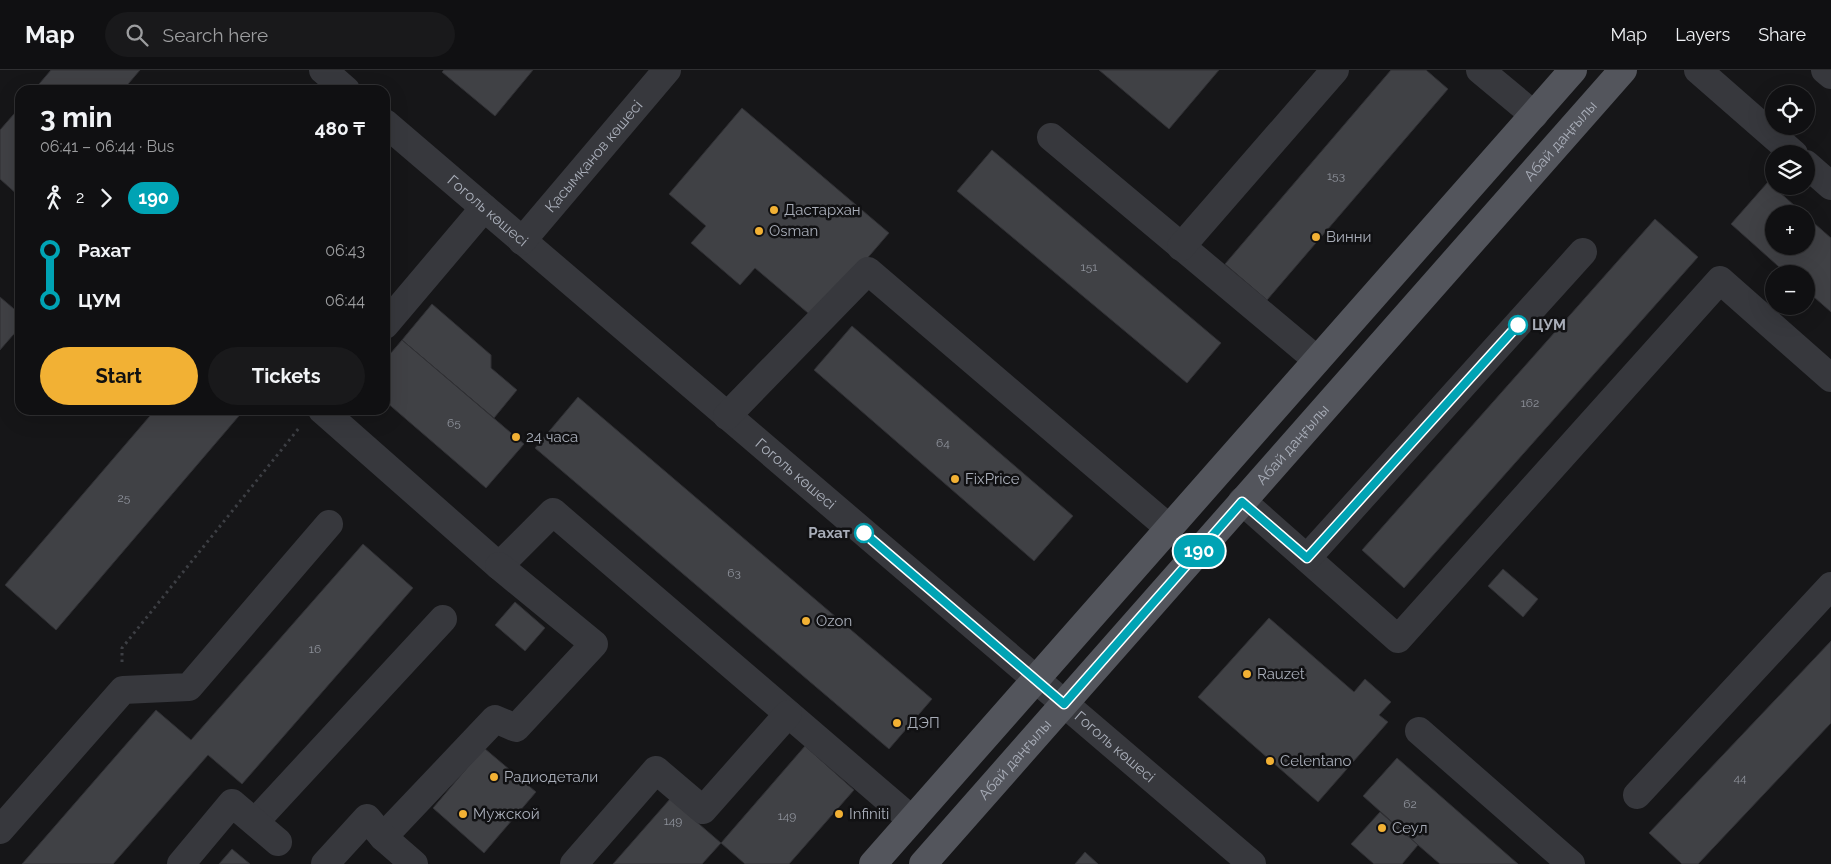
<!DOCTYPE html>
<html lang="en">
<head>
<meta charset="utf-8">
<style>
	body { margin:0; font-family:Raleway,sans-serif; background:#19191b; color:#f1f3f6; height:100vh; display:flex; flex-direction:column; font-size:19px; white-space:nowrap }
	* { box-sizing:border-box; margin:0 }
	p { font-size:16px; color:#9c9d9f }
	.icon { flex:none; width:28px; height:28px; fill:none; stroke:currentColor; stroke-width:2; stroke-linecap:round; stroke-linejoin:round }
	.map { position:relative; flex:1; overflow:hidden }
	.side { position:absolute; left:15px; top:15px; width:375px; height:330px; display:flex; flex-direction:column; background:#101012; border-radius:15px; box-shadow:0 5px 20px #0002,0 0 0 1px #303032 }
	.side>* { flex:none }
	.badge { padding:0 10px; border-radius:16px; font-size:18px; line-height:32px }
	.buttons { position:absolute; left:1765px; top:15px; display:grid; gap:10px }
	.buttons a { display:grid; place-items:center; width:50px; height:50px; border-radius:50%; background:#101012; box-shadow:0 5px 20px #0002,0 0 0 1px #303032; font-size:25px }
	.map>.badge { position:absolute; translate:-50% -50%; box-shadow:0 0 0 2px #fff }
	.legs { display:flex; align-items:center; gap:8px; height:55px; padding:0 25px; font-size:16px }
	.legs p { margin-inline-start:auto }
	.headline { display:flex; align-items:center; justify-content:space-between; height:85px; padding:0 25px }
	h1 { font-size:28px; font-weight:700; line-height:38px }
	.primary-button { display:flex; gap:10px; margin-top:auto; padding:10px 25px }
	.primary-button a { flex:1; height:58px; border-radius:30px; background:#f2b134; color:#111; font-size:20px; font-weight:700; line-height:58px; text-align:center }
	.primary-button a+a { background:#19191b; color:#f1f3f6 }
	ul { padding:0 25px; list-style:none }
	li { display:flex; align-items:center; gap:18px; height:50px; font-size:19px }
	li i { display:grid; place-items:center; width:8px; height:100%; margin:0 6px; background:currentColor }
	li i::after { content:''; width:12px; height:12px; margin:-6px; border:4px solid; border-radius:50%; background:#101012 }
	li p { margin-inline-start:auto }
	li:first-child i { background:linear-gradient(#0000 50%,currentColor 0) }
	li:last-child i { background:linear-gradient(currentColor 50%,#0000 0) }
	header { display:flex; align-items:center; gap:30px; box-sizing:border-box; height:70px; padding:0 25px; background:#101012; border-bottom:1px solid #303032 }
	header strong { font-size:24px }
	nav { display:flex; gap:28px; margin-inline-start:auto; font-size:18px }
	.search { width:350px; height:45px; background:#19191b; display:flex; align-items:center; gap:12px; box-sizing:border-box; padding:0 18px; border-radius:28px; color:#9c9d9f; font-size:19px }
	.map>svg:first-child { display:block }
	.building { fill:#404145; stroke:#303034 }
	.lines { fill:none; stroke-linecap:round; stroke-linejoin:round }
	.path { stroke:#3d3f44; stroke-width:3; stroke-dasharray:2.5 4; stroke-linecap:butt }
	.minor { stroke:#37383d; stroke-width:28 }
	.major { stroke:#53555c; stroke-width:28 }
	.line-1-casing { stroke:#fff; stroke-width:11 }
	.line-1 { stroke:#00a3b4; stroke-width:8 }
	.poi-dot { fill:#f2b134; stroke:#111113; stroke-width:2 }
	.stop-1-dot { fill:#fff; stroke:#00a3b4; stroke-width:2.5 }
	.labels { text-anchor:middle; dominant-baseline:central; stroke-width:5; stroke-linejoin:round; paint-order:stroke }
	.number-label { font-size:12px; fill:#8e929b }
	.street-label { font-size:15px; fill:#a8adb8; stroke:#111113 }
	.poi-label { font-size:15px; fill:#a8adb8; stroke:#111113; text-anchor:start }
	.stop-label { font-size:15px; font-weight:bold; fill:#a8adb8; stroke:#111113; text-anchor:start }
</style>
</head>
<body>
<header>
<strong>Map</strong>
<div class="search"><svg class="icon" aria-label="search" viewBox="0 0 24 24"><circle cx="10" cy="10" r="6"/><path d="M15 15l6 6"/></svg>Search here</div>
<nav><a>Map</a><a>Layers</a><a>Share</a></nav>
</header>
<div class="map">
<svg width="1831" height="794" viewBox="0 0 1831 794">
	<rect width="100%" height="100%" fill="#161618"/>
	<g class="building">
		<path d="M51,0H140L123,20H34Z"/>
		<path d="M444,0H533L495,46L442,2Z"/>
		<path d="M1099,0H1219L1169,59Z"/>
		<path d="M1391,0H1426L1448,19L1267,230L1225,194Z"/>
		<path d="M20,37V127L0,109V60Z"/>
		<path d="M742,38L889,163L815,249L755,198L740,215L691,173L706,156L669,124Z"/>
		<path d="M992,80L1221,273L1187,313L957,121Z"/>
		<path d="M1768,112L1804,144H1774V176H1806V146L1831,168V242L1806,220V204H1787L1731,154Z"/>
		<path d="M1655,149L1698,187L1404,518L1362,480Z"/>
		<path d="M0,227L20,244V257L0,280Z"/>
		<path d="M432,234L491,285V298L517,320L494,348L402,270Z"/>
		<path d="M852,256L1073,446L1034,491L814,300Z"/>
		<path d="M402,270L524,374L486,418L385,331V290Z"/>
		<path d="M578,327L932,629L889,679L535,378Z"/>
		<path d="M155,340H244L56,560L5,515Z"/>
		<path d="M363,474L413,518L242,714L208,685L113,794H22L156,640L191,670Z"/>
		<path d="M1503,499L1538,529L1523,547L1488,516Z"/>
		<path d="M515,532L545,558L525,581L495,555Z"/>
		<path d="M1269,548L1354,622L1365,609L1391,632L1379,645L1388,652L1318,732L1198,627Z"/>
		<path d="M1831,571V653L1698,794H1682L1649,763Z"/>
		<path d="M805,676L854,720L789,794H745L721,773Z"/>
		<path d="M484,678L536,722L484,783L433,738Z"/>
		<path d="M1397,688L1518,794H1440L1418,775L1363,726Z"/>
		<path d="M670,729L721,773L702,794H613Z"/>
		<path d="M1380,742L1418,775L1402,794H1374L1351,774Z"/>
		<path d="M232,779L250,794H219Z"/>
		<path d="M1085,782L1098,794H1075Z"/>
	</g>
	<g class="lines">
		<path class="path" d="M122,592V578L299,358"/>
		<g class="minor">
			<path d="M323,0L346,20"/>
			<path d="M1480,0L1534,45"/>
			<path d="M1698,0L1794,84"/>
			<path d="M1825,0L1831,5"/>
			<path id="s1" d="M385,53L1252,794"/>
			<path d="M1051,67L1317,290"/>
			<path d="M1806,94L1831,116"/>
			<path id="s2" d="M522,171L667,0"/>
			<path d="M1181,177L1335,0"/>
			<path d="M385,255L484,138"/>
			<path d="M322,340L499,496L553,442L912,750"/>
			<path d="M727,346L868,201L1169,458"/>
			<path d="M1242,431L1398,569L1720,210L1831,308"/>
			<path d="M1307,488L1583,182"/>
			<path d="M1419,661L1571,794"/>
			<path d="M1637,725L1831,516"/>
			<path d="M255,752L443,549"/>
			<path d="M0,760L123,620L189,617L329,454"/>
			<path d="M383,767L495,649L516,658L594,574L499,496"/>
			<path d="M181,794L232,733L278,772"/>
			<path d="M325,794L367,748L383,767L414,794"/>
			<path d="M574,794L656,700L703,740L788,644"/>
		</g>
		<g class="major">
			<path d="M873,794L1573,0"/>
			<path id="s3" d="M923,794L1623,0"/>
		</g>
	</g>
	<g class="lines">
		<g class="line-1-casing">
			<path id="line-1" d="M864,463L1064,634L1242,432L1307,488L1518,255"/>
		</g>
		<use href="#line-1" class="line-1"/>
	</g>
	<g class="poi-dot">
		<circle cx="774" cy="140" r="5"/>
		<circle cx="759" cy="161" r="5"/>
		<circle cx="1316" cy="167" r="5"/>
		<circle cx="516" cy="367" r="5"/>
		<circle cx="955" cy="409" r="5"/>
		<circle cx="806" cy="551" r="5"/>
		<circle cx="1247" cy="604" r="5"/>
		<circle cx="897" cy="653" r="5"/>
		<circle cx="1270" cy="691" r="5"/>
		<circle cx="494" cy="707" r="5"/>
		<circle cx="463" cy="744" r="5"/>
		<circle cx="839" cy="744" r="5"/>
		<circle cx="1382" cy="758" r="5"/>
	</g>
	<g class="stop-1-dot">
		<circle cx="1518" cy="255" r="9"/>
		<circle cx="864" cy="463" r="9"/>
	</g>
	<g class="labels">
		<g class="number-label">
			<text x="1336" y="106">153</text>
			<text x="1089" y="197">151</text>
			<text x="1530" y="333">162</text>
			<text x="454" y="353">65</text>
			<text x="943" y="373">64</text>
			<text x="124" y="428">25</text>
			<text x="734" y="503">63</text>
			<text x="315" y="579">16</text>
			<text x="1740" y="708">44</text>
			<text x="1410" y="734">62</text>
			<text x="787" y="746">149</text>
			<text x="673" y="751">149</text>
		</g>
		<g class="street-label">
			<text stroke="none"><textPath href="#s3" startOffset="964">Абай даңғылы</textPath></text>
			<text stroke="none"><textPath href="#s2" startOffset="111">Қасымқанов көшесі</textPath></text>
			<text stroke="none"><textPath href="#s1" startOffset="135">Гоголь көшесі</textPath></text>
			<text stroke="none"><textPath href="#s3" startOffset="559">Абай даңғылы</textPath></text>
			<text stroke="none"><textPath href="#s1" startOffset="540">Гоголь көшесі</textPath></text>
			<text stroke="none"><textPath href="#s1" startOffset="960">Гоголь көшесі</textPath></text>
			<text stroke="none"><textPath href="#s3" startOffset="139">Абай даңғылы</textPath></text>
		</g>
		<g class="poi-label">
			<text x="784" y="140">Дастархан</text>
			<text x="769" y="161">Osman</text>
			<text x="1326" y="167">Винни</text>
			<text x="526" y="367">24 часа</text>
			<text x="965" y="409">FixPrice</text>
			<text x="816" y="551">Ozon</text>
			<text x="1257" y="604">Rauzet</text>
			<text x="907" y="653">ДЭП</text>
			<text x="1280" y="691">Celentano</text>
			<text x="504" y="707">Радиодетали</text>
			<text x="473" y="744">Мужской</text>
			<text x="849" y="744">Infiniti</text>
			<text x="1392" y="758">Сеул</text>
		</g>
		<g class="stop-label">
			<text x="1532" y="255">ЦУМ</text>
			<text x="850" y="463" text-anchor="end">Рахат</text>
		</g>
	</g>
</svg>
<div class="buttons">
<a><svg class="icon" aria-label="locate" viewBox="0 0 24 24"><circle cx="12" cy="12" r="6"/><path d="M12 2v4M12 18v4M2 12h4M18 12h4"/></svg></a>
<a><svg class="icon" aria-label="layers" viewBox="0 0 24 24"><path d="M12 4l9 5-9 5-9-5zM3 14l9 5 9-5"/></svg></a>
<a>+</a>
<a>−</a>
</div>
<b class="badge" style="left:1199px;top:481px;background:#00a3b4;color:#fff">190</b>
<section class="side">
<div class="headline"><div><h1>3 min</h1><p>06:41 – 06:44 · Bus</p></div><b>480 ₸</b></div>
<div class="legs"><svg class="icon" aria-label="walk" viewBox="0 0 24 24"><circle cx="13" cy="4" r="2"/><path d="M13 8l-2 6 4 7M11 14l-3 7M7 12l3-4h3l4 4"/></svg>2<svg class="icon" aria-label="forward" viewBox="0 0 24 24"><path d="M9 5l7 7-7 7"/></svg><b class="badge" style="background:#00a3b4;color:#fff">190</b></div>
<ul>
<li><i style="color:#00a3b4"></i><b>Рахат</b><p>06:43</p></li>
<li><i style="color:#00a3b4"></i><b>ЦУМ</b><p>06:44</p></li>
</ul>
<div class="primary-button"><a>Start</a><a>Tickets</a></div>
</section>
</div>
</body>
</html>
